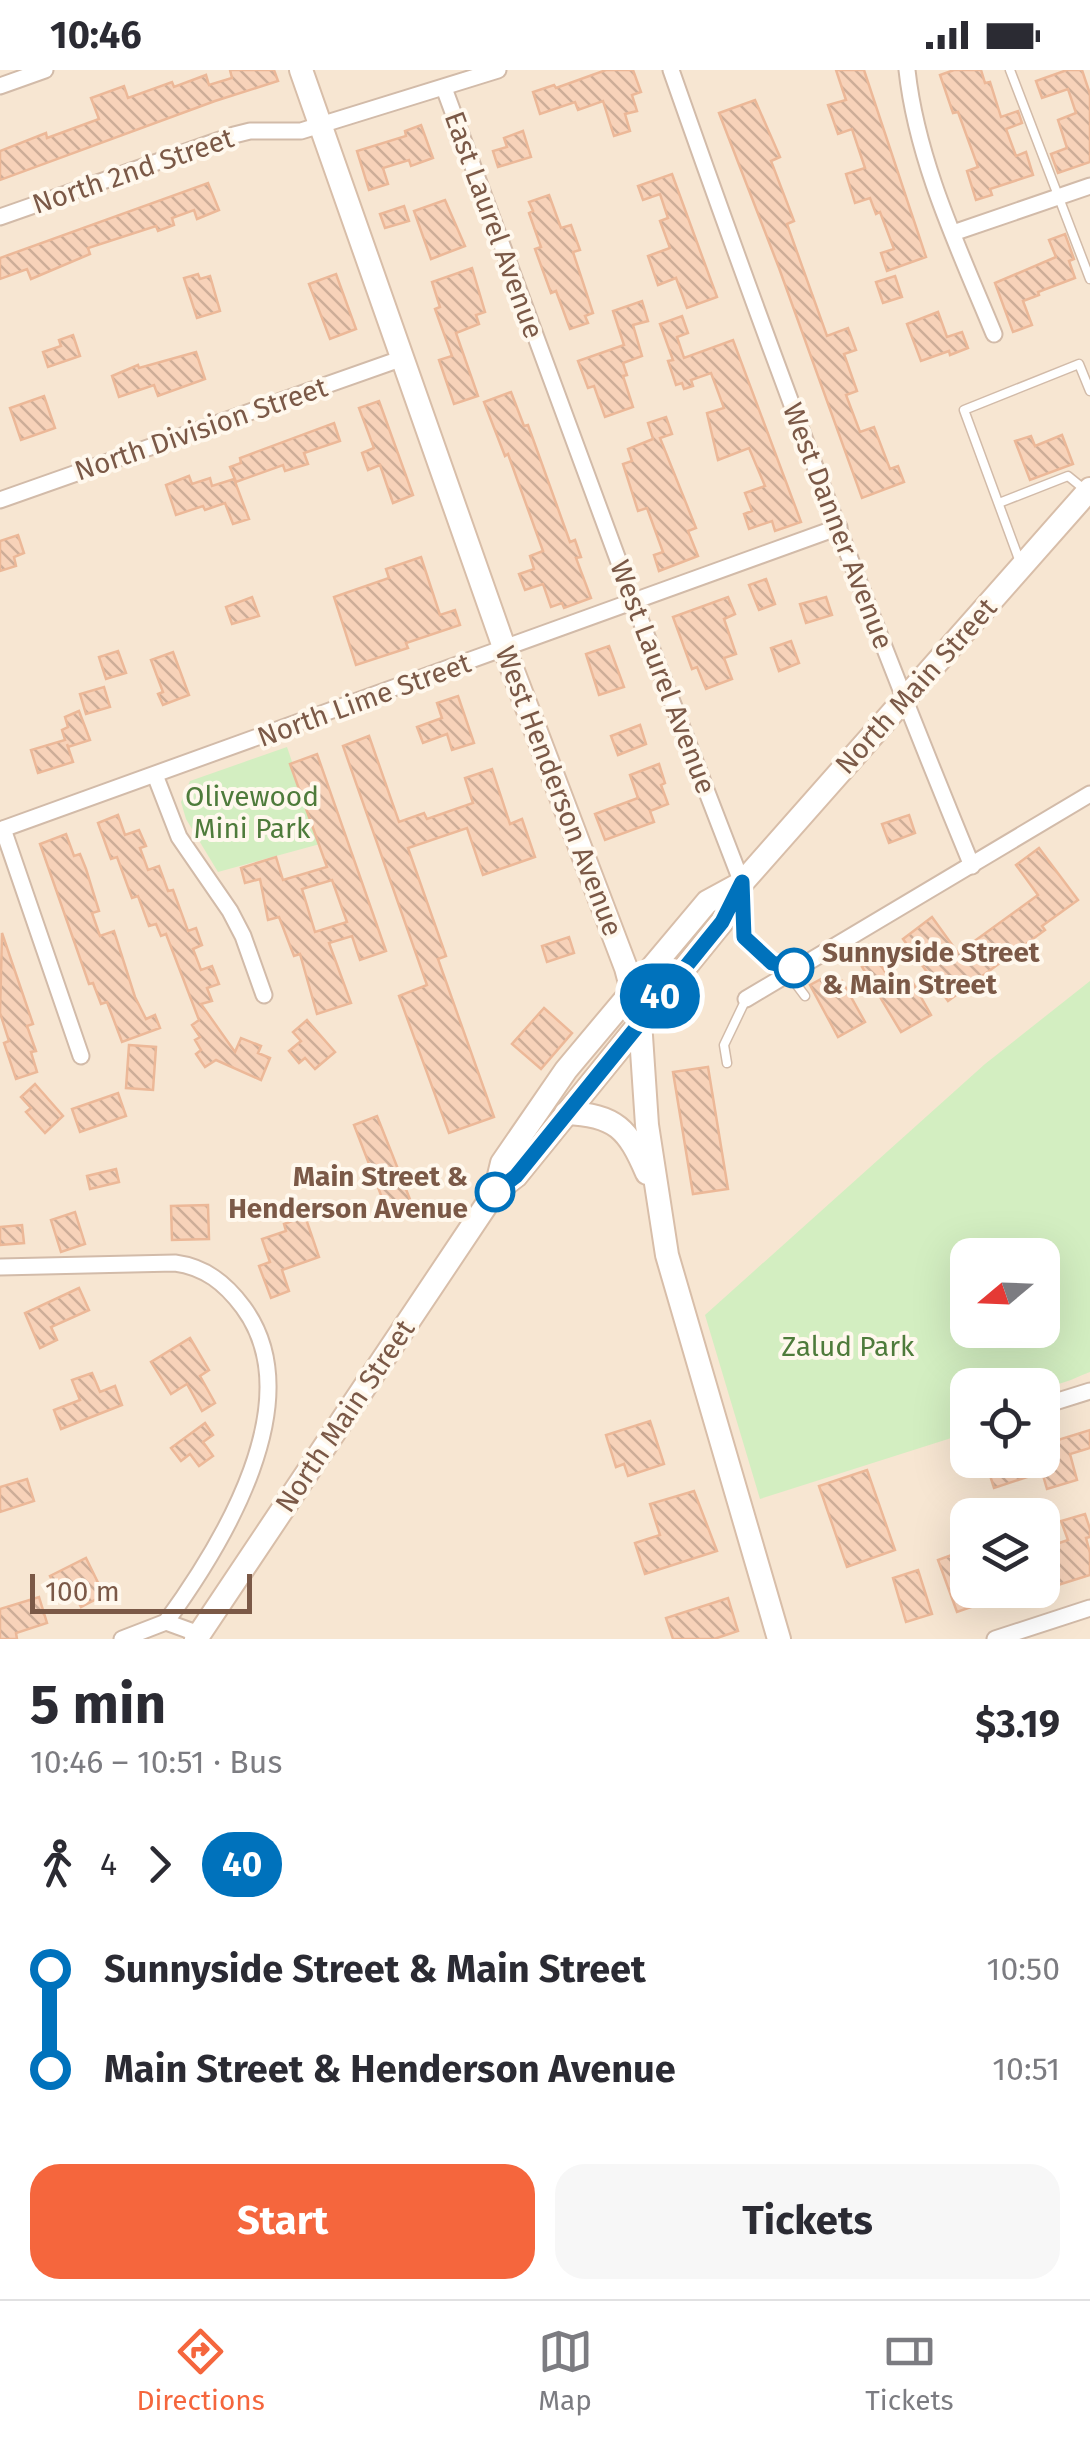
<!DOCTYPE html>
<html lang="en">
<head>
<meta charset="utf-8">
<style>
	body { margin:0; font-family:"Fira Sans",sans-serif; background:#f7f7f7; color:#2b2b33; height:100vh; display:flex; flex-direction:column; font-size:38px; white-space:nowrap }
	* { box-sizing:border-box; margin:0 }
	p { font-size:32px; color:#7c7c81 }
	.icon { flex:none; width:55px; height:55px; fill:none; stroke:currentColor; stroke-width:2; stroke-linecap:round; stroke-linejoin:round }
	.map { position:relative; height:1569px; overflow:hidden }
	.side { display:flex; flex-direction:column; background:#fff; flex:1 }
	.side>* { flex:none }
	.badge { padding:0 20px; border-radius:32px; font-size:35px; line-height:65px }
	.needle { width:65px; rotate:251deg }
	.tools { position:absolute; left:950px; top:1168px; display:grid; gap:20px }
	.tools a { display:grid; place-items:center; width:110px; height:110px; border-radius:20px; background:#fff; box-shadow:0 10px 40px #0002; font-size:50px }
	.scale { position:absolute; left:30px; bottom:25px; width:222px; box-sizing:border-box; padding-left:10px; border:5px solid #7b5947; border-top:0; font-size:28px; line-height:35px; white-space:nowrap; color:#7b5947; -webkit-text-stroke:8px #fff8ed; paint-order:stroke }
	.map>.badge { position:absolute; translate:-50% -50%; box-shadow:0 0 0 5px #fff }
	.legs { display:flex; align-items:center; gap:15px; height:110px; padding:0 30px; font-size:32px }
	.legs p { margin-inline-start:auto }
	.headline { display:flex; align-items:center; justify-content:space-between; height:170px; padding:0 30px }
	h1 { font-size:55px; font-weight:700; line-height:75px }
	.primary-button { display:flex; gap:20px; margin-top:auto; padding:20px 30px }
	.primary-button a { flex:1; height:115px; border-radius:30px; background:#f5663d; color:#fff; font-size:40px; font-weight:700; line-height:115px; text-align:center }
	.primary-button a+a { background:#f7f7f7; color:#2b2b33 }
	ul { padding:0 30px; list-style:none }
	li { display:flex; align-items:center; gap:35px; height:100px; font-size:38px }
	li i { display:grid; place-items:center; width:15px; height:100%; margin:0 12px; background:currentColor }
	li i::after { content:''; width:25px; height:25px; margin:-12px; border:8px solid; border-radius:50%; background:#fff }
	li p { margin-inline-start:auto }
	li:first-child i { background:linear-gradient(#0000 50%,currentColor 0) }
	li:last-child i { background:linear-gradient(currentColor 50%,#0000 0) }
	.status { display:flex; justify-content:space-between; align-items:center; height:70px; padding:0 50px; background:#fff; direction:ltr }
	.status svg { height:28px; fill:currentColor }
	.menu { display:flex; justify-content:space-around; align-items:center; height:140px; border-top:2px solid #e1e1e2; background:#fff; font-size:28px; color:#7c7c81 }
	.menu a { display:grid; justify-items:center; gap:5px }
	.menu .current { color:#f5663d }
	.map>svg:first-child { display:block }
	.residential { fill:#f7e6d2; fill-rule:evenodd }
	.park { fill:#d3eec1; fill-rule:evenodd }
	.building { fill:url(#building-back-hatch); stroke:#ecb898; stroke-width:2.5; fill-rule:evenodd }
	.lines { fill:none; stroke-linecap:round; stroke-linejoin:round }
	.service-casing { stroke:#d2bba9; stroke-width:11 }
	.minor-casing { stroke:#d2bba9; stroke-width:19 }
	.secondary-casing { stroke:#d8bea9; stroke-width:26 }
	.service { stroke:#fff; stroke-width:8 }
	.minor { stroke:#fff; stroke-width:15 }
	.secondary { stroke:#fff; stroke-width:22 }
	.line-1-casing { stroke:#fff; stroke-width:22 }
	.line-1 { stroke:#0072bc; stroke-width:15 }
	.stop-1-dot { fill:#fff; stroke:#0072bc; stroke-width:5 }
	.labels { text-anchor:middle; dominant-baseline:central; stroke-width:8; stroke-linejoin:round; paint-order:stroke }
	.street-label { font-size:28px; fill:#7b5947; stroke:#fff8ed }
	.park-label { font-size:28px; fill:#4e7b3b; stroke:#fff8ed }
	.stop-label { font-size:28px; font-weight:bold; fill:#7b5947; stroke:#fff8ed; text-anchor:start }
</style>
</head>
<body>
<div class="status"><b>10:46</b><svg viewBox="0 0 49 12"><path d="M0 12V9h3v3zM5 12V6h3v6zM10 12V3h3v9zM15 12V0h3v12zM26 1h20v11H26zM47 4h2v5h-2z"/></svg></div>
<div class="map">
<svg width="1090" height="1569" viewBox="0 0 1090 1569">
	<defs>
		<pattern id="building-back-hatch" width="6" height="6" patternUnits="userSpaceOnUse" patternTransform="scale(2.5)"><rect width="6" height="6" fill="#f7d2b9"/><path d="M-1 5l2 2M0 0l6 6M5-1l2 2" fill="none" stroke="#cdad98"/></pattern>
	</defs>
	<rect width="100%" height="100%" fill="#fff4e5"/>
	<path class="residential" d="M0,0H1090V1569H0ZM968,1185H1042V1260H968ZM968,1315H1042V1390H968ZM968,1445H1042V1520H968Z"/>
	<g class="park">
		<path d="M287,677L320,774L218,802L186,749L181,732L190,711Z"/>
		<path d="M1090,911V1302C1076,1307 1056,1319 1041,1314C1029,1309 1025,1303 1011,1301L991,1315H968L967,1363L760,1429L705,1245L985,994ZM1042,1185V1260H968V1185Z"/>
	</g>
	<g class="building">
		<path d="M230,0H274L278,11L215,31L0,110V81L46,63L47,68L99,49L91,28L124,16L128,28L172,12L174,17L206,5L209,15L232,8Z"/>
		<path d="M606,0H633L641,22L632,25L637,41L625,44L630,61L614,66L603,31L578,40L575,32L540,44L533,22L554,15L556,18Z"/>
		<path d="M836,0H864L926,187L887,201L881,183L894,179L880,142L876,144L870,128L855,133L846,104L865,98L852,59L838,64L828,35L846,30Z"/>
		<path d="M954,0H981L985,13L990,12L1001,47L1018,41L1022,53L1006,59L1016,86L1026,82L1033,105L990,119L992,125L976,130L967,101L978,97L958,42L953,43L940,5Z"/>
		<path d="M1067,0H1082L1090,24V92L1058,103L1051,84L1067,78L1058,50L1076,43L1068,19L1042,28L1036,11Z"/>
		<path d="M755,30L780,87L771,91L794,151L787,154L827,266L848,258L856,280L844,284L857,321L846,325L860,362L874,357L890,399L898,396L904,412L862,428L779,198L719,43Z"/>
		<path d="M421,55L433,88L411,96L409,90L383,98L388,114L369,120L357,81L406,66L405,61Z"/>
		<path d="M523,61L531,87L498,97L493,81L507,77L504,68Z"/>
		<path d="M672,104L717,227L687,238L676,208L658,215L648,186L670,178L660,151L668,148L660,124L643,130L638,116Z"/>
		<path d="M208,113L219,140L197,149L194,140L172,148L174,155L158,161L156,156L88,178L90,184L31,209L27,199L0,209V188Z"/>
		<path d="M549,125L561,158L571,155L580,180L573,182L593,243L585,246L588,253L570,259L556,221L551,223L535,179L541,177L529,143L533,141L529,132Z"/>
		<path d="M445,130L465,176L431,189L414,141Z"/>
		<path d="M404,136L409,151L385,158L380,144Z"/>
		<path d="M1065,164L1074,189L1069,191L1075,208L1038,222L1039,225L1023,231L1032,255L1013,262L995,213L1056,187L1049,170Z"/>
		<path d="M472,198L485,242L476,245L479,254L456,263L478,326L454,334L439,290L452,286L435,239L440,237L432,212Z"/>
		<path d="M198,204L200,209L210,206L220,241L197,248L184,208Z"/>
		<path d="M336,204L356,259L330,269L309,214Z"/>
		<path d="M895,206L902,227L883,233L876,212Z"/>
		<path d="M642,231L648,251L633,255L642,286L623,293L627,305L623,306L633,337L605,347L594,316L588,318L578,291L624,275L613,241Z"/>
		<path d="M938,242L947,267L962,262L968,278L950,285L949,281L921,291L907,254Z"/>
		<path d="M682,246L688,263L677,267L684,288L733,270L801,452L775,461L772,451L749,459L744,444L752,441L745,423L765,416L749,378L718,390L707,343L724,338L711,303L691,310L693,316L684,319L682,313L676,315L668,291L673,290L660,254Z"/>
		<path d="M73,265L80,286L48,297L43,282L61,276L59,270Z"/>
		<path d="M196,282L205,309L158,326L154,315L119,327L112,306L138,295L139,298Z"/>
		<path d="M511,322L524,356L528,355L570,472L575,470L581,487L576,488L591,528L564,538L562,533L551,537L543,514L525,520L519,504L534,499L530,486L543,481L508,384L505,386L484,332Z"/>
		<path d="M44,326L55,358L21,370L10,338Z"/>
		<path d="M379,331L413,425L393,433L380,395L368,400L362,383L374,378L359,338Z"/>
		<path d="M666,347L672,364L660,368L696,458L688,461L698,486L659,501L654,485L663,482L647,438L638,441L623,394L632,391L628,379L653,369L648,353Z"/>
		<path d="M334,353L340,371L304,383L308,394L285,401L283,395L236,412L230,397L241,393L240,388Z"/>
		<path d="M1062,365L1073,394L1030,410L1015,371L1031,366L1035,376Z"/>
		<path d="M189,406L192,414L210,408L212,416L234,409L249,449L233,454L225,433L205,440L203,436L176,445L166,415Z"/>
		<path d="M18,465L24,483L14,487L16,496L0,501V471Z"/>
		<path d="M421,487L440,545L455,540L460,555L406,573L408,578L356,595L334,527L389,508L386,499Z"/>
		<path d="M766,509L775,534L759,540L749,515Z"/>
		<path d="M252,527L259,546L232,554L226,537Z"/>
		<path d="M728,527L735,544L724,549L736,584L724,588L732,609L706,619L697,597L692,599L673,547Z"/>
		<path d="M826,527L832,545L806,553L800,534Z"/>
		<path d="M791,571L799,593L779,601L771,578Z"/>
		<path d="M609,576L624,617L599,625L586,584Z"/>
		<path d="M118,581L126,603L106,609L99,587Z"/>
		<path d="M173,582L189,625L163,635L158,624L163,622L151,590Z"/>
		<path d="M104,617L110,637L86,644L80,624Z"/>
		<path d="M458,626L474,673L452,680L447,664L423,673L417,657L442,648L437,633Z"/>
		<path d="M79,641L90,670L68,677L67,674L73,692L38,703L31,680L65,670L62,660L68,657L65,647Z"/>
		<path d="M640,655L646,674L618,685L611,666Z"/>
		<path d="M369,666L399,752L424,743L427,749L473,733L465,708L492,699L510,754L522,749L535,787L483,805L467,758L408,778L446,886L438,889L494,1047L449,1063L399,926L427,915L343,676Z"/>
		<path d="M317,684L386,881L360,890L352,866L329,873L351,933L317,944L300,884L294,886L279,847L268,850L260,809L245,813L241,798L276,787L283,810L327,797L290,694ZM332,810L347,852L315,862L302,819Z"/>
		<path d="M659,694L665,713L661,715L668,734L650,741L654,752L605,770L595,744L638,728L630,705Z"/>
		<path d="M118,745L125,765L139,760L146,776L140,778L148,800L159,796L168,821L173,820L188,861L196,858L202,875L193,879L201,900L212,896L219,914L207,918L212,931L201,934L235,982L241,968L261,976L258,983L270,988L261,1010L216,990L205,997L196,984L201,980L195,970L200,967L192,955L199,950L166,864L161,866L156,854L149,856L138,826L132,828L117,787L111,789L98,753Z"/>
		<path d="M909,745L915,763L889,773L882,754Z"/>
		<path d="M66,764L74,786L80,784L86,799L99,841L92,843L100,866L114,861L135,927L146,949L155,945L160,958L122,972L107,932L101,934L93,913L89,914L40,774Z"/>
		<path d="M1039,778L1078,830L1042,856L1045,860L948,931L903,869L932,847L958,883L1038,825L1016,795Z"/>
		<path d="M2,863L33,954L27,956L36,981L31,982L37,1002L16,1009L4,973L9,971L0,943Z"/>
		<path d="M569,867L574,883L547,892L542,876Z"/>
		<path d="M877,888L897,922L913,913L931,945L901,962L862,897Z"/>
		<path d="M825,907L831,917L842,911L865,952L838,967L810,915Z"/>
		<path d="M544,938L572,963L541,999L512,974Z"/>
		<path d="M307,950L335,982L315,999L305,988L299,993L289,981L301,971L293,962Z"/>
		<path d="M129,975L156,977L153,1020L126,1018Z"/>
		<path d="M708,997L728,1119L693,1124L673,1002Z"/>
		<path d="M35,1014L63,1046L45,1063L26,1042L31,1038L21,1027Z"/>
		<path d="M118,1023L126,1046L80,1062L72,1039Z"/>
		<path d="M377,1046L413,1137L389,1146L354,1055Z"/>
		<path d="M116,1099L119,1112L90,1119L87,1106Z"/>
		<path d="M208,1135L209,1169L172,1170L171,1136Z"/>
		<path d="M75,1142L85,1174L61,1182L51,1150Z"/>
		<path d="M305,1146L319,1187L282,1200L289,1221L271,1228L259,1196L270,1192L262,1169L286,1161L284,1154Z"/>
		<path d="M22,1155L24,1173L0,1175V1157Z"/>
		<path d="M79,1218L89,1240L51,1257L57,1270L40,1278L25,1243Z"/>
		<path d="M190,1268L209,1300L200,1306L215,1333L202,1341L187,1314L171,1324L151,1292Z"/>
		<path d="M92,1303L100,1322L115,1316L122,1335L61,1359L54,1340L80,1330L72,1310Z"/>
		<path d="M650,1351L664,1394L628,1406L624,1394L616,1397L606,1365Z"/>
		<path d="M205,1353L213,1365L203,1372L213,1386L199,1396L190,1384L181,1391L171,1378Z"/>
		<path d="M1090,1360V1378L1070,1384L1077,1410L1047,1419L1042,1402L994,1418L986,1393L1042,1390V1375Z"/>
		<path d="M867,1400L895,1480L847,1497L819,1416Z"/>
		<path d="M27,1409L34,1431L0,1442V1417Z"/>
		<path d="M694,1421L717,1481L645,1504L635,1473L660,1465L650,1434Z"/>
		<path d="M1085,1444L1090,1459V1467L1086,1468L1090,1483V1505L1042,1520V1479L1068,1470L1061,1451Z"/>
		<path d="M968,1479V1520L974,1536L957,1542L938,1490Z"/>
		<path d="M86,1488L104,1525L81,1537L69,1514L57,1520L50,1506Z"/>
		<path d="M918,1500L932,1544L906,1552L893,1508Z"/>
		<path d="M39,1527L47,1553L16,1563L17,1569H0V1539Z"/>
		<path d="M728,1528L738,1561L714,1569H673L666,1548Z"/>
	</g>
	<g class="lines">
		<g class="service-casing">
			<g id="service">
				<path d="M1010,0L1090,209"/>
				<path d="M999,433L1068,406L1084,419"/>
				<path d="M1020,492L964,340L1079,294L1090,321"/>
				<path d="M787,902L805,926"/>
				<path d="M727,993L724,975L746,929"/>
			</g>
		</g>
		<g class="minor-casing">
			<g id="minor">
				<path d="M671,0C765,268 864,534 972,796"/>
				<path d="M907,0C917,92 959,179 994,264"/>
				<path d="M0,16L45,0"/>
				<path d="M444,18L634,533L742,813L744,867L772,893L794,898"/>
				<path d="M0,147L234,65L250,61H301L498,0"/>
				<path d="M953,163L1090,116"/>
				<path d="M0,430L403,288"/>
				<path d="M155,705L179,767L230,841L243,866L264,925"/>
				<path d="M3,759L81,986"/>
				<path d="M0,760L839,457"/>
				<path d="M746,929L1090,724"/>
				<path d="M0,1197L175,1193C205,1197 225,1213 243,1237C312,1330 222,1475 166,1552"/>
				<path d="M1042,1336L1090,1321"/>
				<path d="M122,1569L166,1552L199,1564"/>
				<path d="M995,1569L1090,1538"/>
			</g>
		</g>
		<g class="secondary-casing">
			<g id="secondary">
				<path d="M301,0L505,580L626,898L640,951L647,1055L667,1185L779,1569"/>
				<path d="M566,1043C616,1045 628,1059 647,1103"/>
				<path d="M495,1122L502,1093L566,1000L707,832L742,813"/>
				<path d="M196,1569L495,1122L516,1106L722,852L742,813L1090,419"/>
			</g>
		</g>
		<use href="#service" class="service"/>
		<use href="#minor" class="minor"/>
		<use href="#secondary" class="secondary"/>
	</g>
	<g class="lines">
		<g class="line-1-casing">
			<path id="line-1" d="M495,1122L516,1106L722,852L742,812L744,867L772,893L794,898"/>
		</g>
		<use href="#line-1" class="line-1"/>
	</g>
	<g class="stop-1-dot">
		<circle cx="794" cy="898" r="18"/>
		<circle cx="495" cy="1122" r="18"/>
	</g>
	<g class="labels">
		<g class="street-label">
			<text transform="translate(133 101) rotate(-19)">North 2nd Street</text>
			<text transform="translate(494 155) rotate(70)">East Laurel Avenue</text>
			<text transform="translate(201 359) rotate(-19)">North Division Street</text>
			<text transform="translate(838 456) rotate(69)">West Danner Avenue</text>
			<text transform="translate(663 607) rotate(69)">West Laurel Avenue</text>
			<text transform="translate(916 616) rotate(-48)">North Main Street</text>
			<text transform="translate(364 630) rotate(-20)">North Lime Street</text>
			<text transform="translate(559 721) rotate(69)">West Henderson Avenue</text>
			<text transform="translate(345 1346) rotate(-56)">North Main Street</text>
		</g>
		<g class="park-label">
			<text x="252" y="726">Olivewood<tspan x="252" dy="32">Mini Park</tspan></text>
			<text x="848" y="1276">Zalud Park</text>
		</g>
		<g class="stop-label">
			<text x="822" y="882">Sunnyside Street<tspan x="822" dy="32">&amp; Main Street</tspan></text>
			<text x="468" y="1106" text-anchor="end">Main Street &amp;<tspan x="468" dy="32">Henderson Avenue</tspan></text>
		</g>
	</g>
</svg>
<div class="tools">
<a><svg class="needle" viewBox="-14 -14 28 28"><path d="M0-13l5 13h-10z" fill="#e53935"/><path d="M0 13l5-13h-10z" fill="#7c7c81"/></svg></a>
<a><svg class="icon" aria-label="locate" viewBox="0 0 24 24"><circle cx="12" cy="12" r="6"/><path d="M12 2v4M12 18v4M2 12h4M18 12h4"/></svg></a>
<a><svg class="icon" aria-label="layers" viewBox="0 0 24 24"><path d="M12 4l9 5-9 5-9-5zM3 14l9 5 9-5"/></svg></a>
</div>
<div class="scale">100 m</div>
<b class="badge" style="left:660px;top:926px;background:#0072bc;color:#fff">40</b>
</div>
<section class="side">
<div class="headline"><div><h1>5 min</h1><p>10:46 – 10:51 · Bus</p></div><b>$3.19</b></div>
<div class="legs"><svg class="icon" aria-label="walk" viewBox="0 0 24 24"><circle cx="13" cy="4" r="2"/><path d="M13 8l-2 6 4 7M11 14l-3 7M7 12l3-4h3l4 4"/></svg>4<svg class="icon" aria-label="forward" viewBox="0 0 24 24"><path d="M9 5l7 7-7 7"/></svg><b class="badge" style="background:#0072bc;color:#fff">40</b></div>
<ul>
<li><i style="color:#0072bc"></i><b>Sunnyside Street &amp; Main Street</b><p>10:50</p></li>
<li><i style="color:#0072bc"></i><b>Main Street &amp; Henderson Avenue</b><p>10:51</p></li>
</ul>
<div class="primary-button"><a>Start</a><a>Tickets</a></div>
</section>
<nav class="menu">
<a class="current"><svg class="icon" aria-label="directions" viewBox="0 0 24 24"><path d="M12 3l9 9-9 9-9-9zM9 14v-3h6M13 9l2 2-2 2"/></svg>Directions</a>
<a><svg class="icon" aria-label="map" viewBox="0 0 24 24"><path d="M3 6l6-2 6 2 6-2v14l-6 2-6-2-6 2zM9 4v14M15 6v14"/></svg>Map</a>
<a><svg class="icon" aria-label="tickets" viewBox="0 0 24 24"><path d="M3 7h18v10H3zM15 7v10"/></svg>Tickets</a>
</nav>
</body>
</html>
